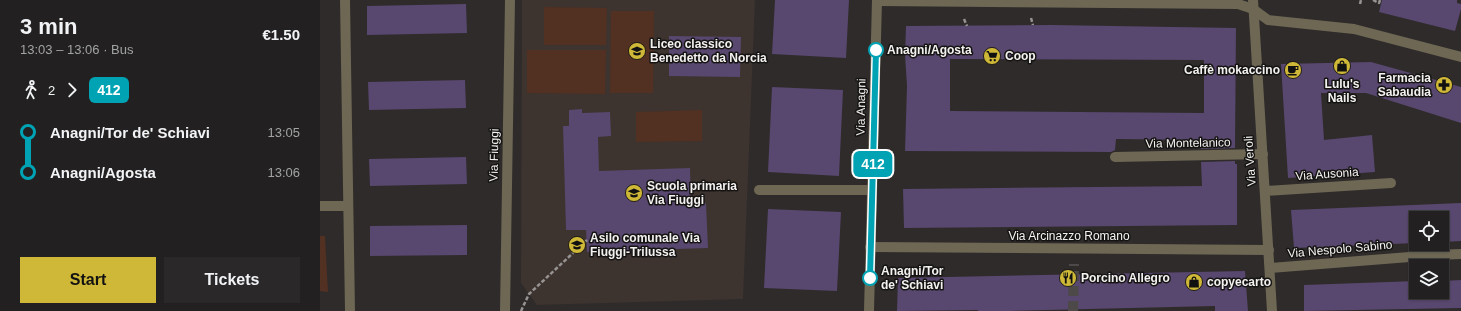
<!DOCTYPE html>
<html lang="en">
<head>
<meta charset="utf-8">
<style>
	body { margin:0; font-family:Arial,sans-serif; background:#2a2829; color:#f1f3f6; height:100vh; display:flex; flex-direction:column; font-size:15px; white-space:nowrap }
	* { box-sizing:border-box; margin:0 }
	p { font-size:13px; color:#a2a3a5 }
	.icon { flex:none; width:22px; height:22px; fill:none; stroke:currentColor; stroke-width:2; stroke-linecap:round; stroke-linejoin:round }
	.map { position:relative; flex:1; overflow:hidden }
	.details { display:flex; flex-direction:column; background:#222020; width:320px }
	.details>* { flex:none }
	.badge { padding:0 8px; border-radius:6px; font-size:14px; line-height:26px }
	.buttons { position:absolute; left:1089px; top:211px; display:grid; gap:8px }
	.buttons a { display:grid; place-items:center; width:40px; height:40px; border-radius:0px; background:#222020; box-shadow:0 1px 3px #0004,0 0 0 1px #3f3e3e; font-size:20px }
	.map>.badge { position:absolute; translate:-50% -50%; box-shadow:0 0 0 2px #fff }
	.legs { display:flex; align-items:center; gap:6px; height:44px; padding:0 20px; font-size:13px }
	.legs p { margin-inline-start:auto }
	.overview { display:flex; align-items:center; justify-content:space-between; height:68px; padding:0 20px }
	h1 { font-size:22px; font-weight:800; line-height:30px }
	.cta { display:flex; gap:8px; margin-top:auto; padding:8px 20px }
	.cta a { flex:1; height:46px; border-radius:0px; background:#cfb837; color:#111; font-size:16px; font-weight:800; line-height:46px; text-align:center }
	.cta a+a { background:#2a2829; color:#f1f3f6 }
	ul { padding:0 20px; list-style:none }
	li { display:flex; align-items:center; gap:14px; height:40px; font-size:15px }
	li i { display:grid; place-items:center; width:6px; height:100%; margin:0 5px; background:currentColor }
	li i::after { content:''; width:10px; height:10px; margin:-5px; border:3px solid; border-radius:50%; background:#222020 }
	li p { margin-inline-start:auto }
	li:first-child i { background:linear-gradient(#0000 50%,currentColor 0) }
	li:last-child i { background:linear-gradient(currentColor 50%,#0000 0) }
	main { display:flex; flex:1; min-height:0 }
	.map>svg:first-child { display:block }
	.built { fill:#3d332f }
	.green { fill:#523022 }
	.building { fill:#58476e; fill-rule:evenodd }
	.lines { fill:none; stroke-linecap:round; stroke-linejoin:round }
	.minor-tunnel { stroke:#4c4948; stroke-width:10; stroke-dasharray:10 5; stroke-linecap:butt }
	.path { stroke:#969392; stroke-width:2.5; stroke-dasharray:4 2; stroke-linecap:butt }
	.minor { stroke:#6d6754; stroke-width:10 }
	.line-1-casing { stroke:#fff; stroke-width:9 }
	.line-1 { stroke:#00a3b4; stroke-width:6 }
	.stop-1-dot { fill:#fff; stroke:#00a3b4; stroke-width:2 }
	.labels { text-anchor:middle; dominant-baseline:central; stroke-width:3; stroke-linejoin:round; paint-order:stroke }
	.poi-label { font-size:12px; font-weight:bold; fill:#f4f2f1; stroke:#151413; text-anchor:start }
	.stop-label { font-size:12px; font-weight:bold; fill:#f4f2f1; stroke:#151413; text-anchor:start }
	.street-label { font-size:12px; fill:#f4f2f1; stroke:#151413 }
</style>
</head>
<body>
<main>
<section class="details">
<div class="overview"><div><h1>3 min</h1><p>13:03 – 13:06 · Bus</p></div><b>€1.50</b></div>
<div class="legs"><svg class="icon" aria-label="walk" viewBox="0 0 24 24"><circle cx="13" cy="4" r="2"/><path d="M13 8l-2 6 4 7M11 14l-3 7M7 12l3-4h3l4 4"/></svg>2<svg class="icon" aria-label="forward" viewBox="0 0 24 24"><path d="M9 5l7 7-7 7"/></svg><b class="badge" style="background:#00a3b4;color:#fff">412</b></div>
<ul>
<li><i style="color:#00a3b4"></i><b>Anagni/Tor de' Schiavi</b><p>13:05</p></li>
<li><i style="color:#00a3b4"></i><b>Anagni/Agosta</b><p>13:06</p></li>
</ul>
<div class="cta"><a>Start</a><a>Tickets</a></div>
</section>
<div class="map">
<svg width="1141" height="311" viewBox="0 0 1141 311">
	<rect width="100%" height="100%" fill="#2e2b2a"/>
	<path class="built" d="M202,0H435L423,299L217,305L201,283Z"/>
	<g class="green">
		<path d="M224,7L287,8L286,45H224Z"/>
		<path d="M291,11H334L333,93H290Z"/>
		<path d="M207,50H286L285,94L207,93Z"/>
		<path d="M382,110V141L316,142V112Z"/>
		<path d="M0,236H5L8,292L0,291Z"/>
	</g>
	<g class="building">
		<path d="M455,0H529L526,58L452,54Z"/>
		<path d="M1062,0H1137V3L1141,4V9L1135,31L1059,12Z"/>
		<path d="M146,4L147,33L47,35V6Z"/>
		<path d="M732,25L916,28L915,148L881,149V140L796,139L795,150L791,152L585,151L587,86L585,55L586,26ZM630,59L884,60V113L630,111Z"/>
		<path d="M349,36L421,37L420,77L349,76Z"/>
		<path d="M1051,62L1141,87V123L1046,93H1001L1004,140L1052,135L1055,172L968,178L961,64Z"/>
		<path d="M145,80L146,108L49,110L48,82Z"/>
		<path d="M452,87L523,90L519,176L448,172Z"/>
		<path d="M262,109V113L290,112L291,136L278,137L279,171L370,168L371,204L386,203L388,248L267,252L266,230H246L243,126H249V110Z"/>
		<path d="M146,157L147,184L50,186L49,159Z"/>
		<path d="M915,161V164H917V225L584,228L583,189L882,186L881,162Z"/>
		<path d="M1141,203V241L1122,242V218H1096V243L974,248L971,210Z"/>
		<path d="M448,209L521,212L517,291L444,288Z"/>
		<path d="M147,225V255L50,256V226Z"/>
		<path d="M925,271L928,311H895V306L689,311H658V310L577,311L578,278Z"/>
		<path d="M1141,280V308L984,311V285L1096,281V292H1122V281Z"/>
	</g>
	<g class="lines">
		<path class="minor-tunnel" d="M753,311L754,264"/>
		<g class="path">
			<path d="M1053,0L1059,3L1060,0"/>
			<path d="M1040,4L1041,0"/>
			<path d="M711,18L713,25"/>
			<path d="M644,19L647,26"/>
			<path d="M201,311L209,294L267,240"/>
		</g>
		<g class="minor">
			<path d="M25,0L30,311"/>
			<path d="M933,0L952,311"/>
			<path d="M557,1L918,4L933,9L948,20L1034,29L1141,57"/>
			<path d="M795,157L943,154"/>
			<path d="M439,190H552"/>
			<path d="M945,191L1071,183"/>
			<path d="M0,206H28"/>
			<path d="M550,247L949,250"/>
			<path d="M950,268L1115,255L1141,254"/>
			<path d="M185,311L190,0"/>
			<path d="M549,311L557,0"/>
		</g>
	</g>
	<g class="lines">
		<g class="line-1-casing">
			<path id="line-1" d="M550,278L556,50"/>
		</g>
		<use href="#line-1" class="line-1"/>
	</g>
	<defs>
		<g id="school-disc" transform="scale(0.9)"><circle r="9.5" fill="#cfb837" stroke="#151413"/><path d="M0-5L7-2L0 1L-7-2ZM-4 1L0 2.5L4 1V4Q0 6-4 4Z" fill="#111"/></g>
		<g id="supermarket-disc" transform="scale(0.9)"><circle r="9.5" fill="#cfb837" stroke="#151413"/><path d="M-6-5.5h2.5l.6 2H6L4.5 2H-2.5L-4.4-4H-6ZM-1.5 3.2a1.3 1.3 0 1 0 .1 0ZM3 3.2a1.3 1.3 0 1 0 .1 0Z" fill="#111"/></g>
		<g id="shop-disc" transform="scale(0.9)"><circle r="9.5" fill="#cfb837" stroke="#151413"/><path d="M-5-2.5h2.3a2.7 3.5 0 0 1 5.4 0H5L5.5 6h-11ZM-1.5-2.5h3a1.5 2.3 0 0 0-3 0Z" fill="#111"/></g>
		<g id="cafe-disc" transform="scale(0.9)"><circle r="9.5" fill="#cfb837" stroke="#151413"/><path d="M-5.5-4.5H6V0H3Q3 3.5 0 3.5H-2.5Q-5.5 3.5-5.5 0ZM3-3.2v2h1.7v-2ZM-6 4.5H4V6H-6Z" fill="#111"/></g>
		<g id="pharmacy-disc" transform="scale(0.9)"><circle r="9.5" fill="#cfb837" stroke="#151413"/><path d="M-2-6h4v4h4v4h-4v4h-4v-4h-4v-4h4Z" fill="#111"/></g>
		<g id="restaurant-disc" transform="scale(0.9)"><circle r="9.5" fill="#cfb837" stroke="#151413"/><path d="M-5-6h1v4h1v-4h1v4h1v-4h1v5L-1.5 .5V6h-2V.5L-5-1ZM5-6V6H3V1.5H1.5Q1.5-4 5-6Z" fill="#111"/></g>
	</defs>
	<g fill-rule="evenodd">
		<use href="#school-disc" x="317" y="51"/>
		<use href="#supermarket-disc" x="672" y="56"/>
		<use href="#shop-disc" x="1022" y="66"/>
		<use href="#cafe-disc" x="973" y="70"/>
		<use href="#pharmacy-disc" x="1124" y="85"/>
		<use href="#school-disc" x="314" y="193"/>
		<use href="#school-disc" x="257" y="245"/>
		<use href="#restaurant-disc" x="748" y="278"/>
		<use href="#shop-disc" x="874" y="282"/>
	</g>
	<g class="stop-1-dot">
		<circle cx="556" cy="50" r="7"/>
		<circle cx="550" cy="278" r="7"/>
	</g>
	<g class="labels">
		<g class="poi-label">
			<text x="330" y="44">Liceo classico<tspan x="330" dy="14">Benedetto da Norcia</tspan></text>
			<text x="685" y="56">Coop</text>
			<text x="960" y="70" text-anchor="end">Caffè mokaccino</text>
			<text x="1111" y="78" text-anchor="end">Farmacia<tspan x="1111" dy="14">Sabaudia</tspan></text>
			<text x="1022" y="84" text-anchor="middle">Lulu's<tspan x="1022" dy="14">Nails</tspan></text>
			<text x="327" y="186">Scuola primaria<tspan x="327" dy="14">Via Fiuggi</tspan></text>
			<text x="270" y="238">Asilo comunale Via<tspan x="270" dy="14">Fiuggi-Trilussa</tspan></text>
			<text x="761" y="278">Porcino Allegro</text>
			<text x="887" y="282">copyecarto</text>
		</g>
		<g class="stop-label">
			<text x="567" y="50">Anagni/Agosta</text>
			<text x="561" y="271">Anagni/Tor<tspan x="561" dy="14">de' Schiavi</tspan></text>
		</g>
		<g class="street-label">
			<text transform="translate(541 107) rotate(-89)">Via Anagni</text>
			<text transform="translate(868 143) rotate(-1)">Via Montelanico</text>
			<text transform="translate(174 155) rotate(-89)">Via Fiuggi</text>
			<text transform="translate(930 161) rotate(-94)">Via Veroli</text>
			<text transform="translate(1007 174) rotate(-4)">Via Ausonia</text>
			<text x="749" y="236">Via Arcinazzo Romano</text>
			<text transform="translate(1020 249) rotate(-5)">Via Nespolo Sabino</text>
		</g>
	</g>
</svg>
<div class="buttons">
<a><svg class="icon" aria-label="locate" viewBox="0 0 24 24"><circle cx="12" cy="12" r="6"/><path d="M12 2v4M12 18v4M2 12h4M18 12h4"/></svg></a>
<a><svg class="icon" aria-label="layers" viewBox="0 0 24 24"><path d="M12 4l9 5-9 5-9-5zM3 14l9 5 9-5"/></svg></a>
</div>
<b class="badge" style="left:553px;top:164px;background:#00a3b4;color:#fff">412</b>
</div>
</main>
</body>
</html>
